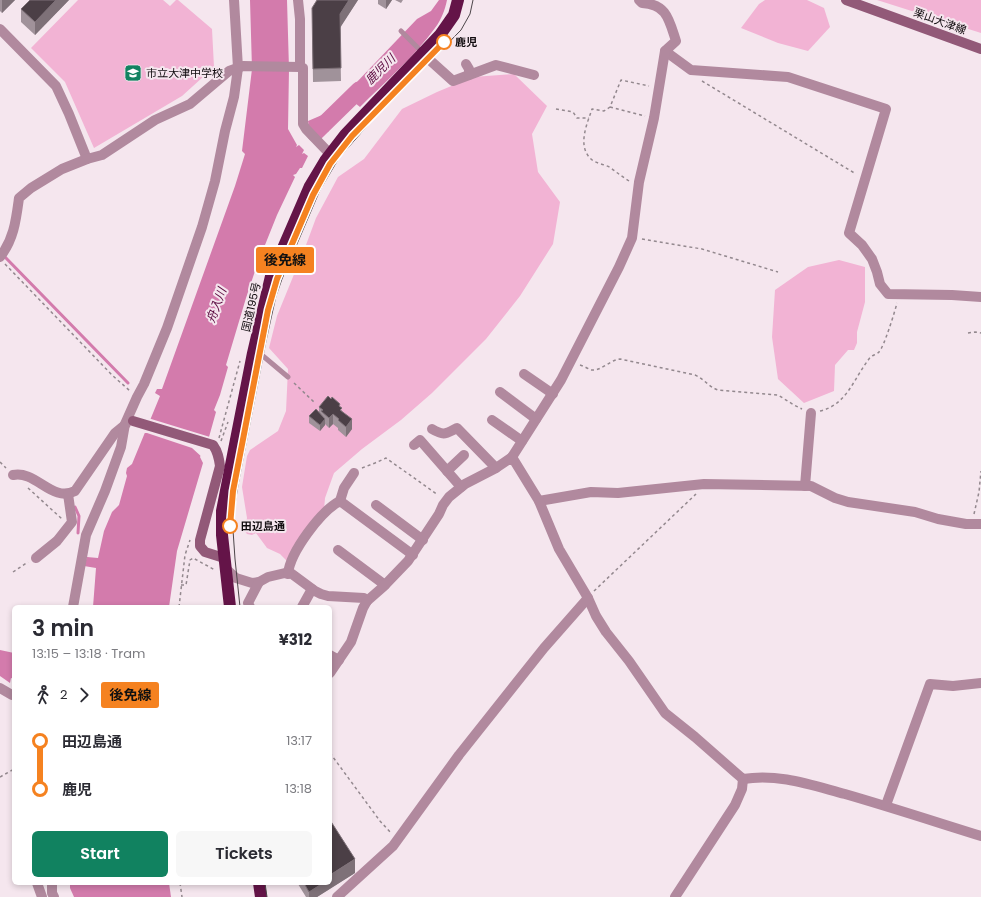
<!DOCTYPE html>
<html lang="en">
<head>
<meta charset="utf-8">
<style>
	body { margin:0; font-family:Poppins,"Noto Sans JP",sans-serif; background:#f7f7f7; color:#2b2b33; height:100vh; display:flex; flex-direction:column; font-size:15px; white-space:nowrap }
	* { box-sizing:border-box; margin:0 }
	p { font-size:13px; color:#7c7c81 }
	.icon { flex:none; width:22px; height:22px; fill:none; stroke:currentColor; stroke-width:2; stroke-linecap:round; stroke-linejoin:round }
	.map { position:relative; flex:1; overflow:hidden }
	.side { position:absolute; left:12px; top:605px; width:320px; height:280px; display:flex; flex-direction:column; background:#fff; border-radius:6px; box-shadow:0 2px 6px #0003 }
	.side>* { flex:none }
	.badge { padding:0 8px; border-radius:3px; font-size:14px; line-height:26px }
	.map>.badge { position:absolute; translate:-50% -50%; box-shadow:0 0 0 2px #fff }
	.legs { display:flex; align-items:center; gap:6px; height:44px; padding:0 20px; font-size:13px }
	.legs p { margin-inline-start:auto }
	.overview { display:flex; align-items:center; justify-content:space-between; height:68px; padding:0 20px }
	h1 { font-size:22px; font-weight:600; line-height:30px }
	.primary-button { display:flex; gap:8px; margin-top:auto; padding:8px 20px }
	.primary-button a { flex:1; height:46px; border-radius:6px; background:#118260; color:#fff; font-size:16px; font-weight:600; line-height:46px; text-align:center }
	.primary-button a+a { background:#f7f7f7; color:#2b2b33 }
	ul { padding:0 20px; list-style:none }
	li { display:flex; align-items:center; gap:14px; height:48px; font-size:15px }
	li i { display:grid; place-items:center; width:6px; height:100%; margin:0 5px; background:currentColor }
	li i::after { content:''; width:10px; height:10px; margin:-5px; border:3px solid; border-radius:50%; background:#fff }
	li p { margin-inline-start:auto }
	li:first-child i { background:linear-gradient(#0000 50%,currentColor 0) }
	li:last-child i { background:linear-gradient(currentColor 50%,#0000 0) }
	.map>svg:first-child { display:block }
	.green { fill:#f2b3d4 }
	.water { fill:#d37bac }
	.pier { fill:#f5e6ee }
	.lines { fill:none; stroke-linecap:round; stroke-linejoin:round }
	.stream { stroke:#d37bac; stroke-width:3 }
	.river { stroke:#d37bac; stroke-width:17 }
	.path { stroke:#93888e; stroke-width:1.5; stroke-dasharray:3 3; stroke-linecap:butt }
	.lane { stroke:#b1899e; stroke-width:5 }
	.street { stroke:#b1899e; stroke-width:10 }
	.secondary { stroke:#925978; stroke-width:10 }
	.highway { stroke:#641448; stroke-width:12 }
	.tram { stroke:#4c4549; stroke-width:1 }
	.wall { fill:#a0929a }
	.shaded-wall { fill:#7e7178 }
	.building { fill:#4b3f46; stroke:#7e7178 }
	.line-1-casing { stroke:#fff; stroke-width:9 }
	.line-1 { stroke:#f58220; stroke-width:6 }
	.stop-1-dot { fill:#fff; stroke:#f58220; stroke-width:2 }
	.labels { text-anchor:middle; dominant-baseline:central; stroke-width:4; stroke-linejoin:round; paint-order:stroke }
	.street-label { font-size:11px; fill:#100b0e; stroke:#f5e6ee }
	.stop-label { font-size:11px; font-weight:bold; fill:#100b0e; stroke:#f5e6ee; text-anchor:start }
	.poi-label { font-size:11px; fill:#100b0e; stroke:#f5e6ee; text-anchor:start }
	.water-label { font-size:12px; font-style:italic; fill:#5c0c41; stroke:#f5e6ee }
</style>
</head>
<body>
<div class="map">
<svg width="981" height="897" viewBox="0 0 981 897">
	<rect width="100%" height="100%" fill="#f5e6ee"/>
	<g class="green">
		<path d="M78,0H163L170,6L176,0H178L212,29L214,67L182,96L94,148L65,82L31,48Z"/>
		<path d="M765,0H807L824,8L830,27L808,51L778,43L741,28L759,4Z"/>
		<path d="M877,0H981V33Z"/>
		<path d="M514,74L547,106L532,134L538,172L560,202L553,244L520,296L486,339L432,393L401,420L362,449L334,473L325,498L324,510L287,561L280,554L267,548L256,533L252,535L247,534L244,530L247,518L242,487L247,456L250,450L278,431L286,411L288,369L269,348L277,316L306,245L316,218L338,177L364,159L402,109L437,92L473,77Z"/>
		<path d="M839,260L865,267V302L857,332V343L854,350H848L835,365L834,391L804,403L778,379L772,337L775,290L808,267Z"/>
	</g>
	<g class="water">
		<path d="M250,0H287L289,69L288,129L297,145L296,147L299,145L304,150L302,154L304,153L308,156L302,168H300L296,174L293,175L295,177L277,215L257,265L246,298L226,365L228,367L220,395L214,410L216,412L209,437L200,457L203,463L177,551L169,607H93L96,568L84,566L87,557L98,558L104,531L112,512L119,505L127,476L126,473L127,468L132,464L160,396L155,393L157,389H162L235,186L245,154L242,151L252,69Z"/>
		<path d="M439,0H447C445,10 441,20 435,28C414,57 385,82 360,107L350,99L323,125L329,131L318,136L309,128L308,121L322,115L335,105L417,19L431,11Z"/>
		<path d="M0,650L14,653V679L11,678L10,683L0,676Z"/>
		<path d="M70,883H169L171,897H74L70,888Z"/>
	</g>
	<path class="pier" d="M148,418L210,437L203,458L192,448L147,433H142Z"/>
	<g class="lines">
		<g class="stream">
			<path d="M3,255L128,383"/>
			<path d="M75,507L79,516L78,533"/>
		</g>
		<path class="river" d="M315,133L359,90"/>
		<g class="path">
			<path d="M702,81L856,174"/>
			<path d="M610,107L645,116"/>
			<path d="M556,109L573,112L577,118H589"/>
			<path d="M629,181C623,177 617,173 611,168C605,164 596,164 591,159C577,146 587,124 592,109L604,111L610,107L621,80L649,86"/>
			<path d="M642,239L702,249L778,272"/>
			<path d="M5,264L112,375L130,391"/>
			<path d="M968,333L975,332L981,333"/>
			<path d="M580,365C584,366 588,369 592,370C601,371 610,360 620,359L695,375C704,379 709,387 718,390L778,395L794,405L802,409"/>
			<path d="M294,383L315,403"/>
			<path d="M820,411C847,405 854,378 869,359C871,355 876,355 879,352C884,347 895,311 897,303"/>
			<path d="M219,438L240,361"/>
			<path d="M221,441L228,422"/>
			<path d="M0,462L6,468"/>
			<path d="M362,468L375,463L386,458L438,495"/>
			<path d="M28,488L62,519"/>
			<path d="M974,514L979,492L981,471"/>
			<path d="M13,572L28,562"/>
			<path d="M181,585H186L190,560L193,558L215,570"/>
			<path d="M594,591L696,494"/>
			<path d="M179,607L185,555L190,540"/>
			<path d="M330,753L380,821L391,833"/>
			<path d="M0,777L14,769"/>
			<path d="M180,883L182,897"/>
		</g>
		<g class="lane">
			<path d="M401,31L423,53"/>
			<path d="M253,353L263,356L288,377"/>
		</g>
		<g class="street">
			<path d="M298,0L300,19V67L303,68V124L306,129L330,154"/>
			<path d="M639,0L642,3C667,4 669,20 676,41L665,51L691,70L788,77L886,109L849,233L862,245L872,259L877,272L880,284L888,294L952,295L981,297"/>
			<path d="M0,29L56,86L69,114L87,159"/>
			<path d="M423,54L453,81L496,65L534,75"/>
			<path d="M466,64L469,69V75"/>
			<path d="M0,257C14,239 16,220 19,198L31,188L62,169L87,159L102,155L155,120L190,104L229,71L243,66L300,67"/>
			<path d="M524,374L553,394"/>
			<path d="M500,392L536,419"/>
			<path d="M492,420L522,441"/>
			<path d="M432,429C444,436 445,434 457,428L496,468"/>
			<path d="M414,445L420,440L461,487"/>
			<path d="M512,457L561,380L619,267L632,238L639,182L654,118L665,51"/>
			<path d="M447,471L464,455"/>
			<path d="M13,475C36,470 52,503 75,491L115,433L126,424"/>
			<path d="M805,486L811,413"/>
			<path d="M340,501L344,488L354,473"/>
			<path d="M539,501L591,492L618,493L704,484L811,486L835,498L848,502L915,512L938,519L966,524H981"/>
			<path d="M376,505L423,540"/>
			<path d="M338,550L385,585"/>
			<path d="M36,558L57,541L72,522L68,494"/>
			<path d="M226,569L236,578L252,583L259,582L268,577L285,573L292,574L315,591L321,594L328,596L364,598L367,601L383,587L408,561L439,514L443,505L449,497L465,484L496,468L512,457L539,501L559,549L588,598L596,616L606,632L629,661L665,713L695,737L736,773L743,779C778,773 811,785 845,794C890,807 936,822 981,836"/>
			<path d="M288,574C290,552 321,511 340,501L413,555"/>
			<path d="M73,607L86,535L105,491L121,447L125,424L137,397L144,384L167,328L202,227L215,181L225,131L234,97L238,68L234,0"/>
			<path d="M250,607L248,603L259,582"/>
			<path d="M302,607L312,589"/>
			<path d="M330,655L339,660"/>
			<path d="M330,673L351,642L363,608L367,601"/>
			<path d="M0,688L12,695H14"/>
			<path d="M886,805L930,684L953,686L981,683"/>
			<path d="M37,883L42,897"/>
			<path d="M52,883V893L54,897"/>
			<path d="M337,897L393,846L459,755L544,648L588,598"/>
			<path d="M675,897L735,805L742,789L743,779"/>
		</g>
		<g class="secondary">
			<path d="M846,0L981,49"/>
			<path d="M133,421L213,445C218,452 219,458 220,466L200,540V546L205,552L224,558"/>
		</g>
		<g class="highway">
			<path d="M230,607L222,535V511L253,353L271,276L310,186L325,161L345,135L440,35L454,15L458,0"/>
			<path d="M259,883L261,897"/>
		</g>
		<g class="tram">
			<path d="M240,607L235,559L233,530L234,511L238,485L266,341L276,296L282,279L320,190L339,158L368,125L461,30L470,14L473,0"/>
			<path d="M265,883L267,897"/>
		</g>
	</g>
	<g class="wall">
		<path d="M0,0H15L2,13L0,11Z"/>
		<path d="M30,0H69L35,35L21,22V9Z"/>
		<path d="M358,0L340,27L341,81L313,82L312,8Z"/>
		<path d="M378,0H392L386,9L378,4Z"/>
		<path d="M395,0H403L401,3Z"/>
		<path d="M319,407H340L342,411L352,429L346,437L338,430V428L333,424L329,428L325,424V425L320,431L309,423V416L319,412Z"/>
		<path d="M355,873L317,897H306L298,884V883H330Z"/>
	</g>
	<g class="shaded-wall">
		<path d="M2,0H15L2,13Z"/>
		<path d="M56,0H69L35,35V22Z"/>
		<path d="M349,0H358L340,28V14Z"/>
		<path d="M386,0H392L386,9Z"/>
		<path d="M333,414V424L329,428V418Z"/>
		<path d="M325,419V425L320,431V425Z"/>
		<path d="M352,419V429L346,437V427Z"/>
		<path d="M355,859V873L317,897H309V892L323,883H330V875Z"/>
	</g>
	<g class="building">
		<path d="M30,0H56L35,22L21,9Z"/>
		<path d="M317,0H349L340,14L341,68L313,69L312,8Z"/>
		<path d="M328,396L331,399L332,397L340,404L339,406L342,408L340,410L352,419L346,427L338,420L339,419L333,414L329,418L321,411L323,410L319,407Z"/>
		<path d="M316,409L325,419L320,425L309,416Z"/>
		<path d="M330,820L355,859L330,875Z"/>
		<path d="M304,883H323L309,892Z"/>
	</g>
	<g class="lines">
		<g class="line-1-casing">
			<path id="line-1" d="M230,526L233,491L268,310L277,279L313,195L330,164L352,136L444,42"/>
		</g>
		<use href="#line-1" class="line-1"/>
	</g>
	<defs>
		<g id="school-square" transform="scale(0.9)"><rect x="-9" y="-9" width="18" height="18" rx="4" fill="#118260" stroke="#f5e6ee"/><path d="M0-5L7-2L0 1L-7-2ZM-4 1L0 2.5L4 1V4Q0 6-4 4Z" fill="#fff"/></g>
	</defs>
	<g fill-rule="evenodd">
		<use href="#school-square" x="133" y="73"/>
	</g>
	<g class="stop-1-dot">
		<circle cx="444" cy="42" r="7"/>
		<circle cx="230" cy="526" r="7"/>
	</g>
	<g class="labels">
		<g class="street-label">
			<text transform="translate(940 21) rotate(20)">栗山大津線</text>
			<text transform="translate(251 307) rotate(-77)">国道195号</text>
		</g>
		<g class="stop-label">
			<text x="455" y="42">鹿児</text>
			<text x="241" y="526">田辺島通</text>
		</g>
		<g class="poi-label">
			<text x="146" y="73">市立大津中学校</text>
		</g>
		<g class="water-label">
			<text transform="translate(380 69) rotate(-45)">鹿児川</text>
			<text transform="translate(216 305) rotate(-70)">舟入川</text>
		</g>
	</g>
</svg>
<b class="badge" style="left:285px;top:260px;background:#f58220;color:#111">後免線</b>
<section class="side">
<div class="overview"><div><h1>3 min</h1><p>13:15 – 13:18 · Tram</p></div><b>¥312</b></div>
<div class="legs"><svg class="icon" aria-label="walk" viewBox="0 0 24 24"><circle cx="13" cy="4" r="2"/><path d="M13 8l-2 6 4 7M11 14l-3 7M7 12l3-4h3l4 4"/></svg>2<svg class="icon" aria-label="forward" viewBox="0 0 24 24"><path d="M9 5l7 7-7 7"/></svg><b class="badge" style="background:#f58220;color:#111">後免線</b></div>
<ul>
<li><i style="color:#f58220"></i><b>田辺島通</b><p>13:17</p></li>
<li><i style="color:#f58220"></i><b>鹿児</b><p>13:18</p></li>
</ul>
<div class="primary-button"><a>Start</a><a>Tickets</a></div>
</section>
</div>
</body>
</html>
